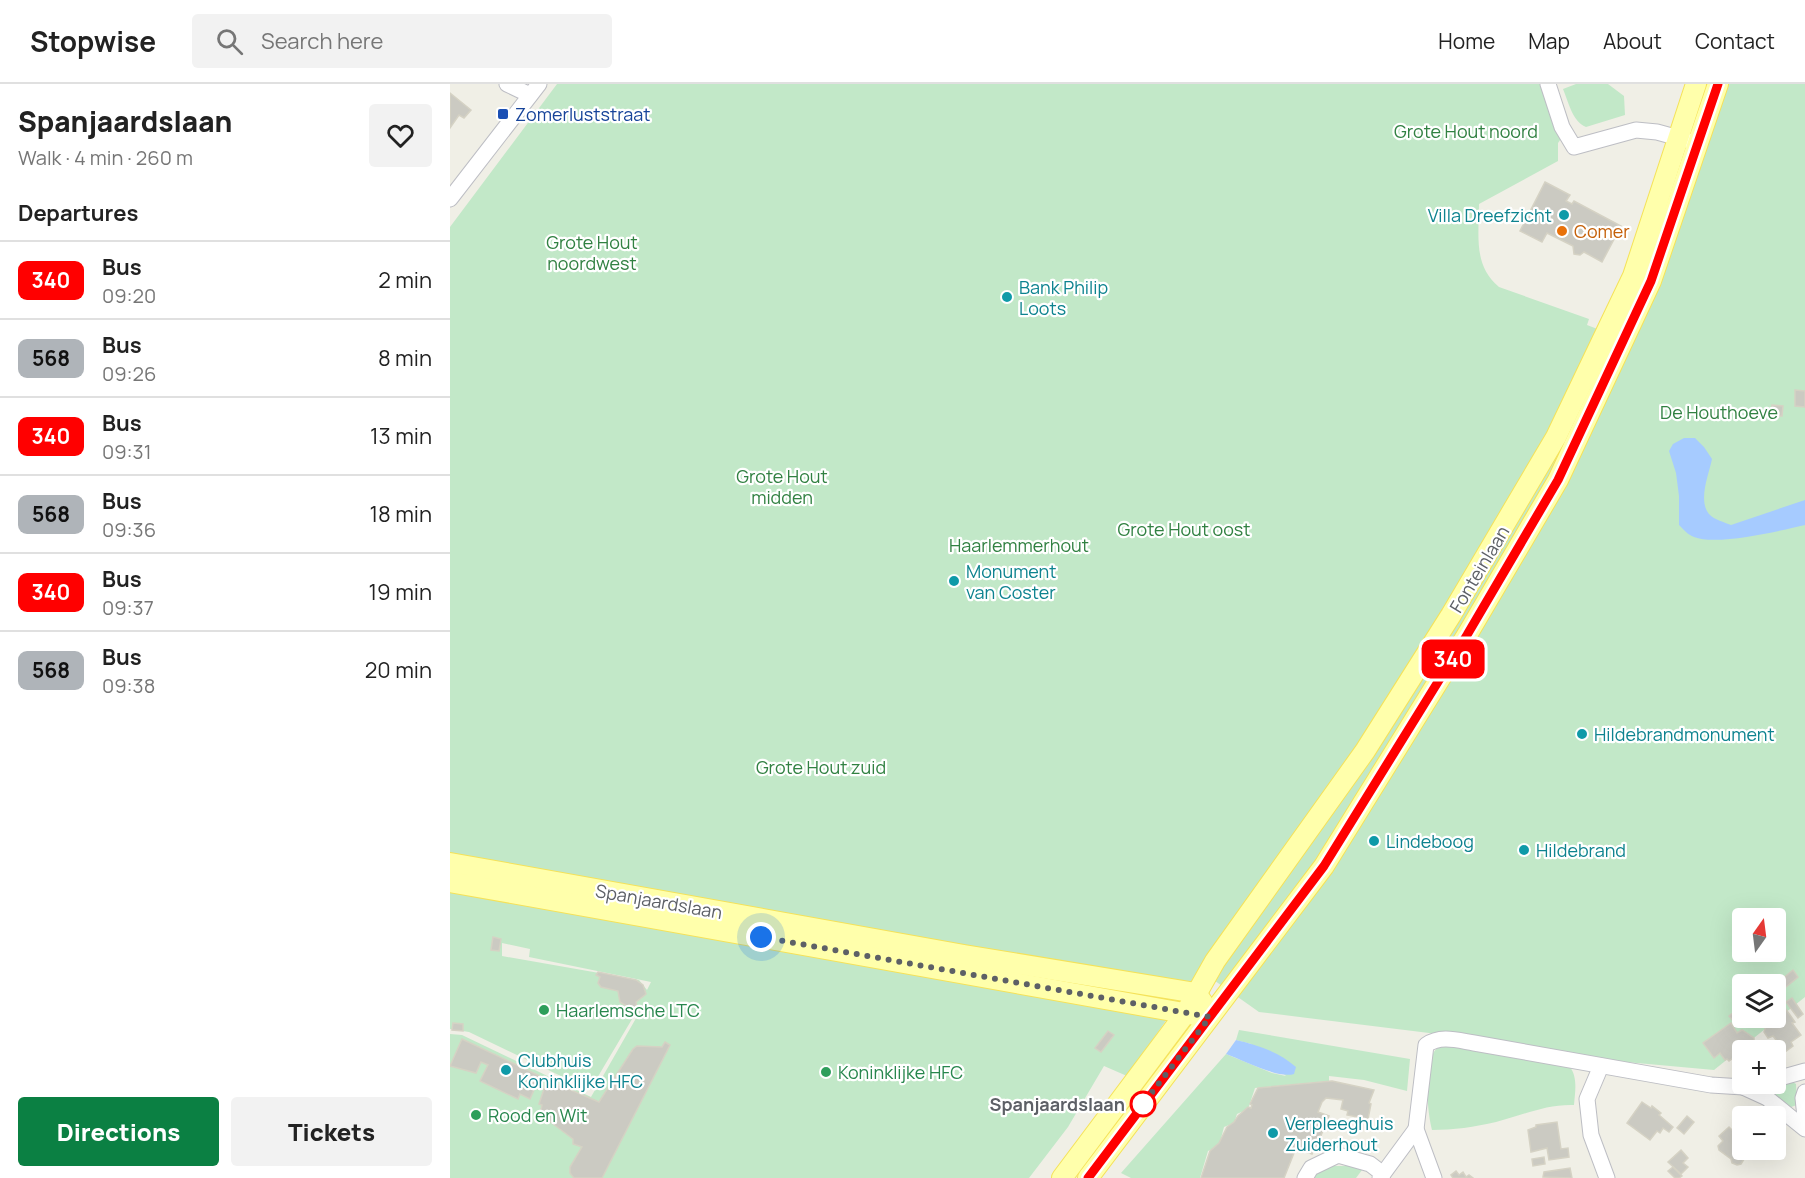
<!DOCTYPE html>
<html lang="en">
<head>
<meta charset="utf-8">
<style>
	body { margin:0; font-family:Manrope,sans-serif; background:#f2f2f2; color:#222; height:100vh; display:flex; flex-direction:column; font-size:22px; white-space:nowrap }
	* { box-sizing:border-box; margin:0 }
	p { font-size:20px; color:#767676 }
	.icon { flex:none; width:33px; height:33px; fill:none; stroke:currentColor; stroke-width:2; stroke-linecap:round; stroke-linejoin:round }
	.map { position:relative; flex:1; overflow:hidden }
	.details { display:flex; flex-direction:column; background:#fff; width:450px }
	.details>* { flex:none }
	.badge { padding:0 12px; border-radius:9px; font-size:21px; line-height:39px }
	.needle { width:39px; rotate:14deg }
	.buttons { position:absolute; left:1282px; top:824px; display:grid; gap:12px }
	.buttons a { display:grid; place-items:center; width:54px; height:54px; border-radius:6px; background:#fff; box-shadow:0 6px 24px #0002; font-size:30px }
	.you { position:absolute; width:30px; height:30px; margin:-15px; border:4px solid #fff; border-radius:50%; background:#1a73e8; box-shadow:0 0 0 9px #1a73e833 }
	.map>.badge { position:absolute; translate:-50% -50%; box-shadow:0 0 0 3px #fff }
	h2 { padding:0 18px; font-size:22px; line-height:54px }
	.round { display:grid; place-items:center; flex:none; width:63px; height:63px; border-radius:6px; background:#f2f2f2 }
	.overview { display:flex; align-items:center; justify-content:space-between; height:102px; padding:0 18px }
	h1 { font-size:28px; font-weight:800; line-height:45px }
	.cta { display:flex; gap:12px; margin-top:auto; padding:12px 18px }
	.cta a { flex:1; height:69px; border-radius:6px; background:#0b8043; color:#fff; font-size:24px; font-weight:800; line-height:69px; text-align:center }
	.cta a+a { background:#f2f2f2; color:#222 }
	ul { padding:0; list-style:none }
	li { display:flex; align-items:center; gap:18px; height:78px; padding:0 18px; border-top:2px solid #e0e0e0 }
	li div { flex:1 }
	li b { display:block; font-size:22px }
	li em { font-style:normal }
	li .badge { min-width:66px; font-weight:700; text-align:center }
	header { display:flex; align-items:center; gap:36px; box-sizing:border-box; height:84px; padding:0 30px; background:#fff; border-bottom:2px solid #e0e0e0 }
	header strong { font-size:28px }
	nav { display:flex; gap:33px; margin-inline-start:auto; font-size:21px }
	.search { width:420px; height:54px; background:#f2f2f2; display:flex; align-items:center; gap:15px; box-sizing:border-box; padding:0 21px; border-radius:6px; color:#767676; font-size:22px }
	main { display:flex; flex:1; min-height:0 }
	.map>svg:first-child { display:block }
	.green { fill:#c2e8c8; fill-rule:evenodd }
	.water { fill:#a6cbff }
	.building { fill:#cbcac2; stroke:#d5d2c4; stroke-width:1.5 }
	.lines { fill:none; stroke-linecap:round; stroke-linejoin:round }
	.minor-casing { stroke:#bdbec4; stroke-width:17 }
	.major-casing { stroke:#f5e259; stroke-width:22 }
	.minor { stroke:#fff; stroke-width:15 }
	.major { stroke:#ffffab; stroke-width:20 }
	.line-casing { stroke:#fff; stroke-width:14 }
	.line { stroke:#f00; stroke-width:9 }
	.walk { stroke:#5d6066; stroke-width:6; stroke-dasharray:0 10.8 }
	.transit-dot { fill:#1a4fb4; stroke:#fff; stroke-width:2 }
	.culture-dot { fill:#0f9aa8; stroke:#fff; stroke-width:2 }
	.food-dot { fill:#e8710a; stroke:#fff; stroke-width:2 }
	.leisure-dot { fill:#2e9e5b; stroke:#fff; stroke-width:2 }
	.stop-dot { fill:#fff; stroke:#f00; stroke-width:3 }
	.labels { text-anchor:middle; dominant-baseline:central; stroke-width:4.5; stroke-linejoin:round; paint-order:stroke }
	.transit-label { font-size:18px; fill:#164399; stroke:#fff; text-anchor:start }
	.park-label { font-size:18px; fill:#318142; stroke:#fff }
	.culture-label { font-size:18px; fill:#0d838f; stroke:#fff; text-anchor:start }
	.food-label { font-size:18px; fill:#c56008; stroke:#fff; text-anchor:start }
	.street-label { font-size:18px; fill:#5d6066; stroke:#fff }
	.leisure-label { font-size:18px; fill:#27864d; stroke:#fff; text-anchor:start }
	.stop-label { font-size:18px; font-weight:bold; fill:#5d6066; stroke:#fff; text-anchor:end }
</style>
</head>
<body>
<header>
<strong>Stopwise</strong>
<div class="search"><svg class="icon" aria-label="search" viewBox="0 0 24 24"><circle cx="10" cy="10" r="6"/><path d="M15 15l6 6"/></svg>Search here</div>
<nav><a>Home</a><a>Map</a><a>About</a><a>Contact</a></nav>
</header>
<main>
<section class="details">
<div class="overview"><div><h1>Spanjaardslaan</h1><p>Walk · 4 min · 260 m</p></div><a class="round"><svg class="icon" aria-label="heart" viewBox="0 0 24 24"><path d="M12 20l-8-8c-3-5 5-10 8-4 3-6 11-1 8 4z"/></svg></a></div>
<h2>Departures</h2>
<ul>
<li><span class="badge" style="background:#f00;color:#fff">340</span><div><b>Bus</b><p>09:20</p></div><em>2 min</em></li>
<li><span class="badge" style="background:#afb4b9;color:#111">568</span><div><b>Bus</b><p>09:26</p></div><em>8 min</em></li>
<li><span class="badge" style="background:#f00;color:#fff">340</span><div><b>Bus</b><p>09:31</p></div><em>13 min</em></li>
<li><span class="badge" style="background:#afb4b9;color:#111">568</span><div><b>Bus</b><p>09:36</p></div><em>18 min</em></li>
<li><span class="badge" style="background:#f00;color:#fff">340</span><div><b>Bus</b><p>09:37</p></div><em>19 min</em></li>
<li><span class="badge" style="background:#afb4b9;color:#111">568</span><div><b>Bus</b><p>09:38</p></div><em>20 min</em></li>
</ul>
<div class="cta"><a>Directions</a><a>Tickets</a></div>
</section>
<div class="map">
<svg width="1355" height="1094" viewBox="0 0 1355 1094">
	<rect width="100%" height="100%" fill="#f0efe6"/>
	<g class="green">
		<path d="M107,0H1093L1113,52L1108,59V77L1029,120C1029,152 1023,181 1049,203L1139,235L1137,241L1150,246L1255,69L1278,0H1355V913L1264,986L1154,976L1044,957L809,928L751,887L677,992L654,982L618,1043L579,1094H0V950L12,951L141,1013L189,929L188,925L140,1006L19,948L0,945V143ZM1293,834H1326V867H1293ZM52,859L80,865L79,873L201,898L197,906L189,896L52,872ZM1293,900H1326V933H1293Z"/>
		<path d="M1126,0H1158L1174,12L1175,31L1136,43C1122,37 1119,19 1113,5Z"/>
		<path d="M789,946L960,975L957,1007L914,996L879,992V997L805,1004L798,1025L787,1030L784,1039L774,1043L769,1062L758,1067L750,1094H681L671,1089L776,970L822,989L836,992L801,960L786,956Z"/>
		<path d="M997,962L1120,983C1128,994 1125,1008 1124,1021C1096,1020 1073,1031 1046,1038C1025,1043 1003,1046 982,1046C977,1027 974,985 984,968C987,963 992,963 997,962Z"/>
		<path d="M1341,997L1346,1000L1347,1021L1341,1023L1319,1009L1317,1006L1320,1003Z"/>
		<path d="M880,1082H900L912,1086L906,1094H860L868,1087Z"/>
	</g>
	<g class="water">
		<path d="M1234,354H1245L1254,363L1262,375C1259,390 1247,418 1260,431C1265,436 1274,438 1281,441L1355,416V441C1329,447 1267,462 1244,453C1238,451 1233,445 1229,441V412L1226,389L1219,367L1223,360Z"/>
		<path d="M786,956C808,961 829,968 846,983L844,990C828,995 793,976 776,970Z"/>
	</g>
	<g class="building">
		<path d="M0,9L21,26L14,34L9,31L0,44Z"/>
		<path d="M1095,98L1120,111L1116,117L1122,120L1124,117L1171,142L1152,178L1134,168L1130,171L1124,170L1123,162L1097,149L1092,158L1070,147Z"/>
		<path d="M1345,306L1355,307V323L1345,322Z"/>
		<path d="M1322,321L1333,322L1332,332H1318V330H1321Z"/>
		<path d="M43,853L51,855L49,867L41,866Z"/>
		<path d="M1343,886L1348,893L1336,903L1331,896Z"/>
		<path d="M148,888L186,896L193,901L196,910L186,918L187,923H178L170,918L168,907L151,903L148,899L150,893L146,891Z"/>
		<path d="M1342,914L1353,930L1348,934L1336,918Z"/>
		<path d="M1335,924L1345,938L1342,939L1351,951L1341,958L1343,962L1335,968L1323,952L1318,954L1314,948L1316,942L1330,932L1327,929Z"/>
		<path d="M1285,927L1290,934L1284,938L1279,932Z"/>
		<path d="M3,939L13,940V947L2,946Z"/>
		<path d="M1281,939L1287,949L1292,946L1304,954V959L1279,977L1277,975L1275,976L1270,969L1264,974L1253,959Z"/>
		<path d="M658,947L664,951L651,968L645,964Z"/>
		<path d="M12,955L90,992L80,1015L70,1010L68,1015L30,997L38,981L31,978L26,989L0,982Z"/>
		<path d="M215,958L220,961L152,1094H124L120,1089V1083L132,1063L123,1060V1055L90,1030L92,1021L89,1020L95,1002L97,1004L102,998L149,1018L183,965L187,962L212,963Z"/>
		<path d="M882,997L924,1006L919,1019L921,1020L918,1035L897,1031L898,1027L891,1025L893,1016L876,1014L872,1018L868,1028L879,1032L870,1054L862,1070L846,1064L834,1094H751L760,1067L769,1059L777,1043L784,1038L788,1032L798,1023L801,1024L802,1021L800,1020L808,1004Z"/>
		<path d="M1192,1018L1201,1024L1202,1022L1211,1029L1209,1031L1223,1043L1219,1048L1213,1044L1210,1049L1207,1047L1200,1056L1177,1039Z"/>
		<path d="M1237,1032L1244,1038L1234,1050L1227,1044Z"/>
		<path d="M1107,1038L1111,1065L1118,1064L1119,1073L1099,1076L1097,1064L1081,1068L1078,1046L1086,1043V1041Z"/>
		<path d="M1288,1042L1293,1045V1065H1305L1294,1075L1291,1080L1287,1081L1282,1079L1281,1075L1269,1066L1268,1062L1273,1057L1269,1052L1279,1043L1283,1047Z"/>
		<path d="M1231,1066L1238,1074L1233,1079L1238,1083L1231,1090L1218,1078Z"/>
		<path d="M1094,1073L1095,1080L1083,1082L1082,1075Z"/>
		<path d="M1223,1083L1232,1092L1229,1094H1225L1218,1087Z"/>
		<path d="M1120,1084L1122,1094L1093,1093L1094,1088Z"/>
		<path d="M1006,1087L1009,1091L1013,1088L1016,1093L1019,1091L1023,1094H1003L1001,1091Z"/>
	</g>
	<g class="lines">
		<g class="minor-casing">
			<g id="minor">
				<path d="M57,0L80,11"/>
				<path d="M1098,0L1112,43L1124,63L1186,46L1207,48L1236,56"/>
				<path d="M0,115L89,0"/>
				<path d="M1151,982L1137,1015L1141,1051L1157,1094"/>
				<path d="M1326,995L1355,987"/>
				<path d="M1293,1003L1317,1014L1355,1045"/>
				<path d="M1355,1008L1353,1014L1355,1033"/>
				<path d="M855,1094L861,1084L888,1071L920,1080L933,1090"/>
				<path d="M930,1094L966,1045"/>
				<path d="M984,1094L966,1045L976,961C991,951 1006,956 1024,959L1261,1001L1293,1003L1310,999"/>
			</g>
		</g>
		<g class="major-casing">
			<g id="major">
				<path d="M0,779L514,871L746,909L753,919"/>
				<path d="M0,798L745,931"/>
				<path d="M612,1094L735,930L765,877L915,667L1001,531L1106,353L1183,192L1246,0"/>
				<path d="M638,1094L874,782L1017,551L1108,396L1201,197L1268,0"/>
			</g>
		</g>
		<use href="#minor" class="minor"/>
		<use href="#major" class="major"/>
	</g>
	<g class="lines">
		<g class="line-casing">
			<path id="line" d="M638,1094L874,782L1017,551L1108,396L1201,197L1268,0"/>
		</g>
		<use href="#line" class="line"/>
		<path class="walk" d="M311,853L760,933L693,1020"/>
	</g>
	<rect class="transit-dot" x="47" y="24" width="12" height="12" rx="3"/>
	<g class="culture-dot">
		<circle cx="1114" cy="131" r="6"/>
		<circle cx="557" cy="213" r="6"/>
		<circle cx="504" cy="497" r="6"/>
		<circle cx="1132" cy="650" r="6"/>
		<circle cx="924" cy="757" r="6"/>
		<circle cx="1074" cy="766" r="6"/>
		<circle cx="56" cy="986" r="6"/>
		<circle cx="823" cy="1049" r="6"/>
	</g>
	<circle class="food-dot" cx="1112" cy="147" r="6"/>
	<g class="leisure-dot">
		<circle cx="94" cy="926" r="6"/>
		<circle cx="376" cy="988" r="6"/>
		<circle cx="26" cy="1031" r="6"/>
	</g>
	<circle class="stop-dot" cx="693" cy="1020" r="12"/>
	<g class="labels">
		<g class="transit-label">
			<text x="65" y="30">Zomerluststraat</text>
		</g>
		<g class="park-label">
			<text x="1016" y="47">Grote Hout noord</text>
			<text x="142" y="158">Grote Hout<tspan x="142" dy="21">noordwest</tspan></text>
			<text x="1269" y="328">De Houthoeve</text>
			<text x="332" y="392">Grote Hout<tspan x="332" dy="21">midden</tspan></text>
			<text x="734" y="445">Grote Hout oost</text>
			<text x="569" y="461">Haarlemmerhout</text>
			<text x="371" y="683">Grote Hout zuid</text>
		</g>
		<g class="culture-label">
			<text x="1102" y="131" text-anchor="end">Villa Dreefzicht</text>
			<text x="569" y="203">Bank Philip<tspan x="569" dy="21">Loots</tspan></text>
			<text x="516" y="487">Monument<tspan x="516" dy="21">van Coster</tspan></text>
			<text x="1144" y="650">Hildebrandmonument</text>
			<text x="936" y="757">Lindeboog</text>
			<text x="1086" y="766">Hildebrand</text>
			<text x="68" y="976">Clubhuis<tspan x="68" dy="21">Koninklijke HFC</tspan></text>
			<text x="835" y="1039">Verpleeghuis<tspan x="835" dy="21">Zuiderhout</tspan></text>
		</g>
		<g class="food-label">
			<text x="1124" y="147">Comer</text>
		</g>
		<g class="street-label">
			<text transform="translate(1029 485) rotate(-59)">Fonteinlaan</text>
			<text transform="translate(209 817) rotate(10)">Spanjaardslaan</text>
		</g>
		<g class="leisure-label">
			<text x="106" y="926">Haarlemsche LTC</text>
			<text x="388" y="988">Koninklijke HFC</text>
			<text x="38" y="1031">Rood en Wit</text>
		</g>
		<g class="stop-label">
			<text x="675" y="1020">Spanjaardslaan</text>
		</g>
	</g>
</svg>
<div class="buttons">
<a><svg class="needle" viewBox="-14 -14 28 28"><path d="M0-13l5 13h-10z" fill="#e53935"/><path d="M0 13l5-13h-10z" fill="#767676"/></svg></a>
<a><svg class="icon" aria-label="layers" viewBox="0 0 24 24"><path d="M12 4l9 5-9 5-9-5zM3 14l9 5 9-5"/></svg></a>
<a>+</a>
<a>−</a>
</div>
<div class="you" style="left:311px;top:853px"></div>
<b class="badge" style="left:1003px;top:575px;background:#f00;color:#fff">340</b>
</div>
</main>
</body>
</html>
